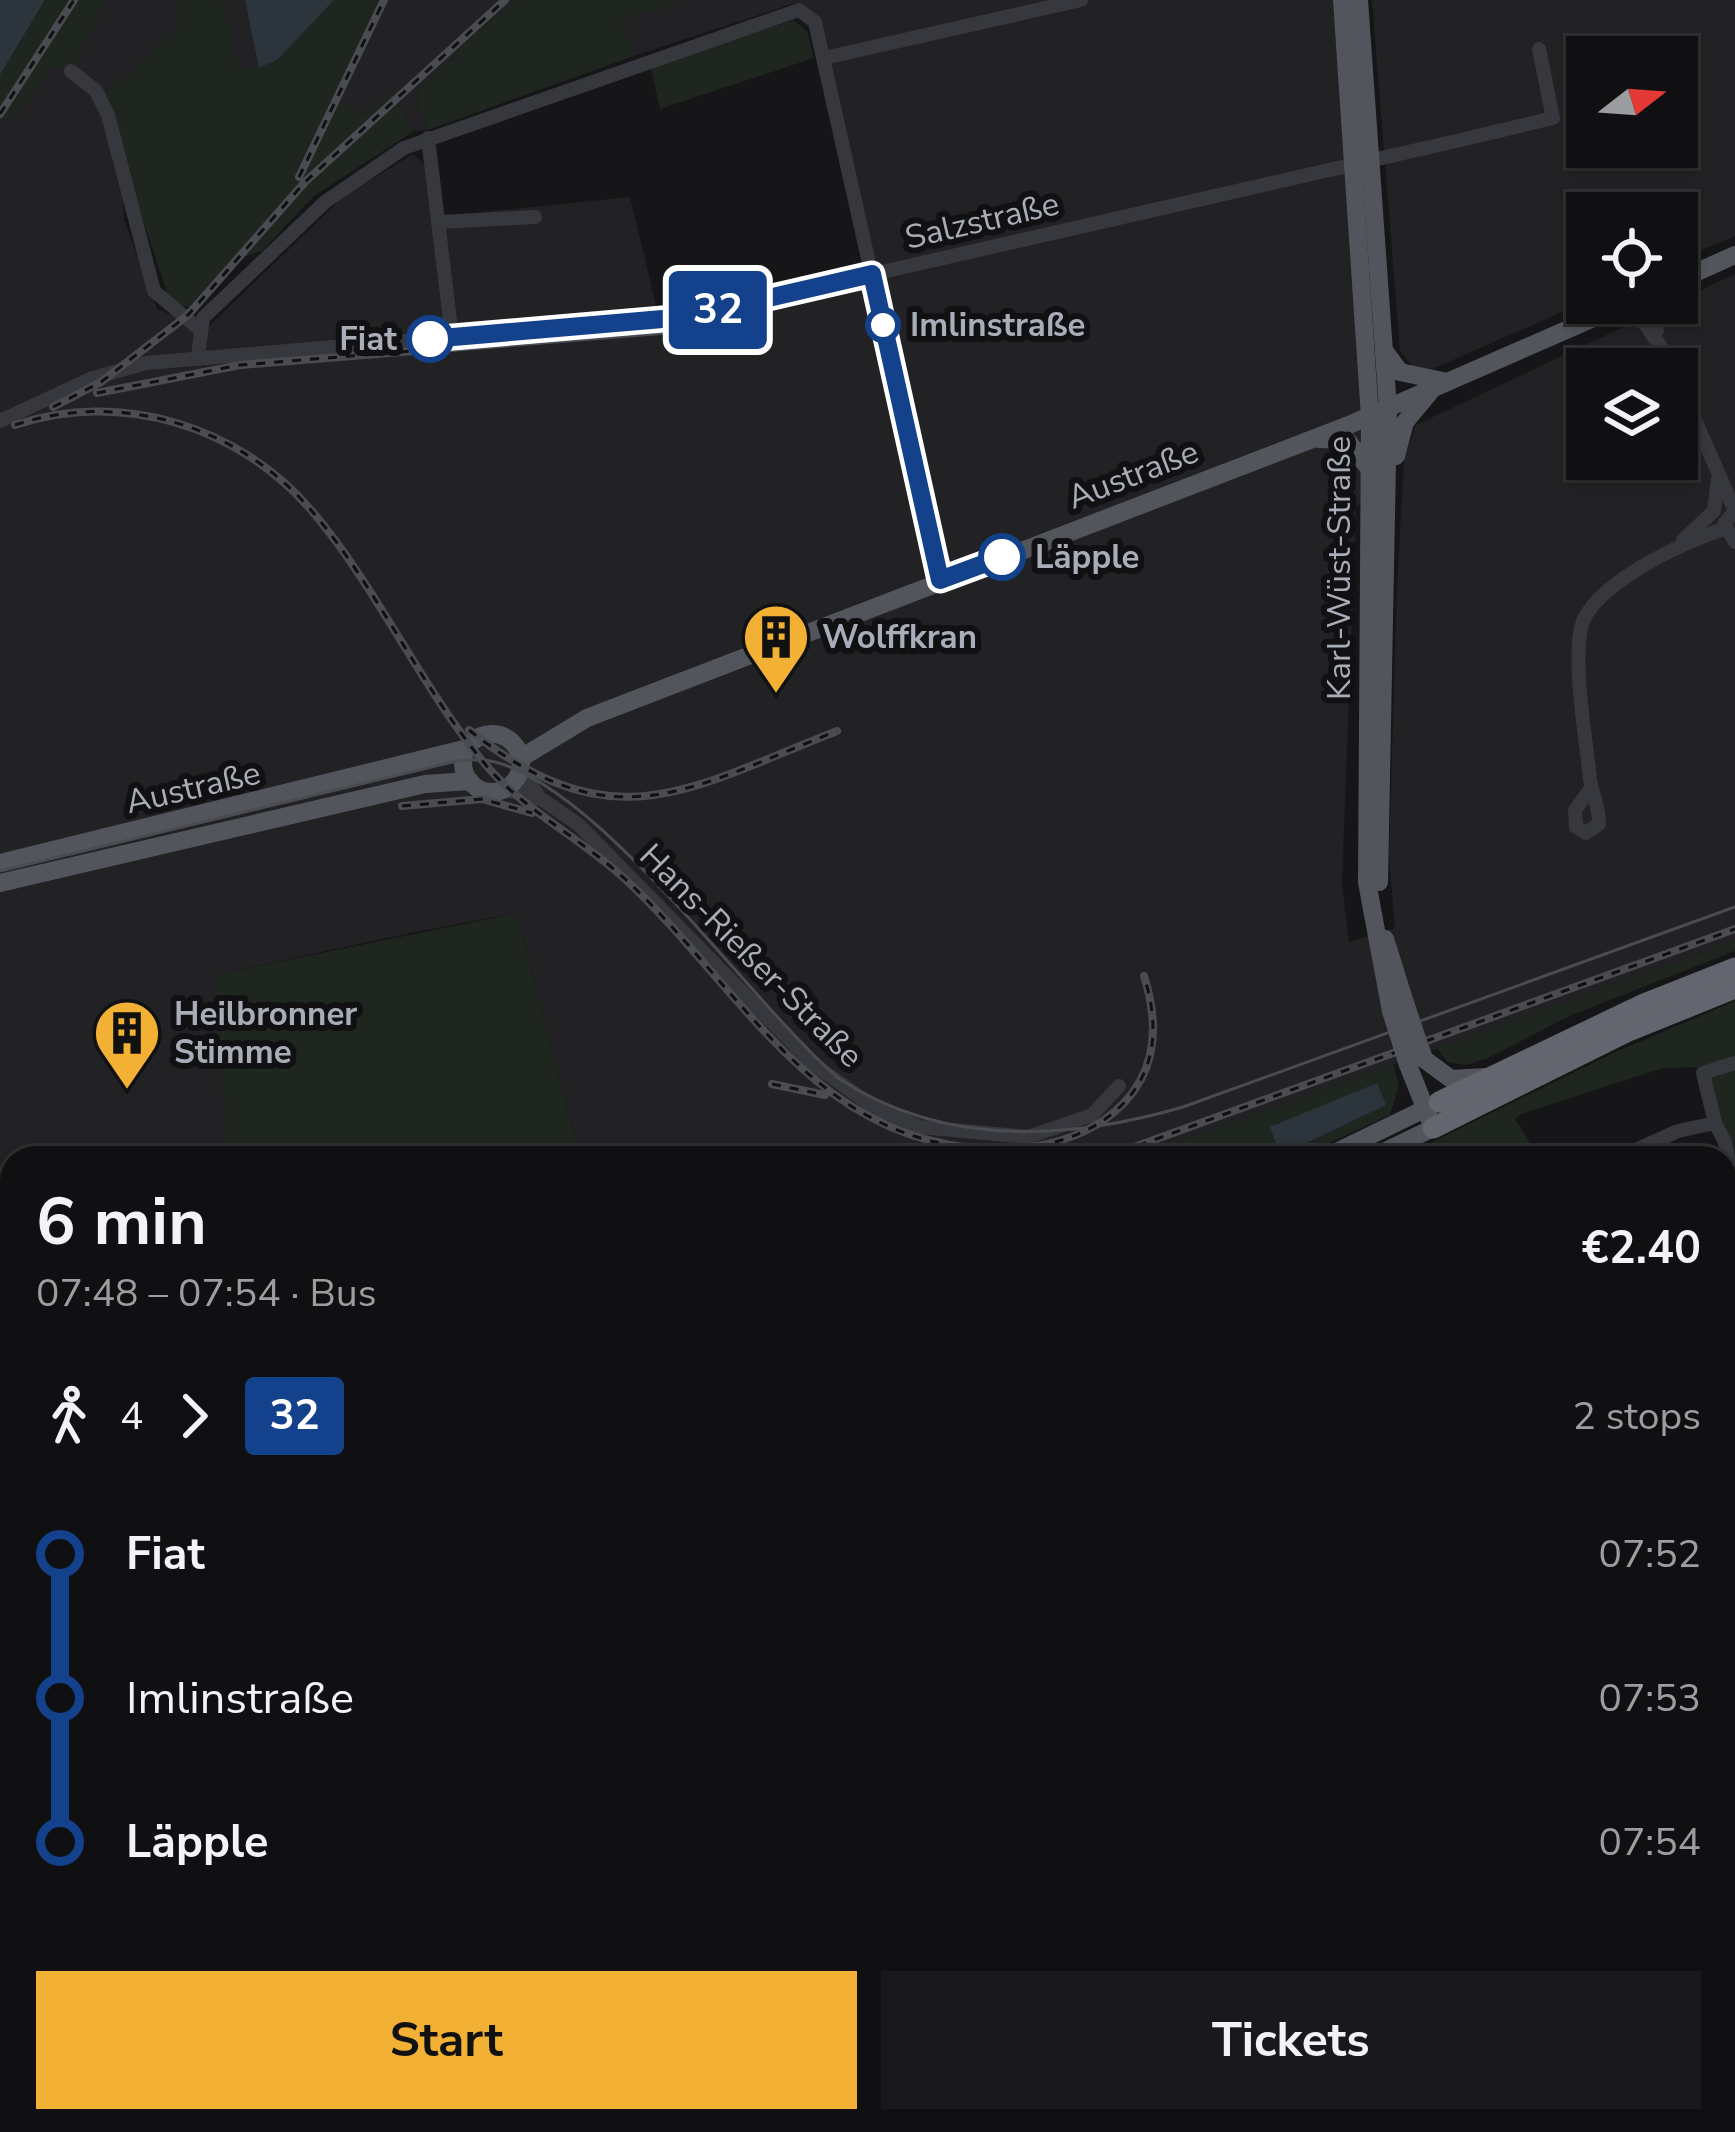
<!DOCTYPE html>
<html lang="en">
<head>
<meta charset="utf-8">
<style>
	body { margin:0; font-family:"Nunito Sans",sans-serif; background:#19191b; color:#f1f3f6; height:100vh; display:flex; flex-direction:column; font-size:45px; white-space:nowrap }
	* { box-sizing:border-box; margin:0 }
	p { font-size:39px; color:#9c9d9f }
	.icon { flex:none; width:66px; height:66px; fill:none; stroke:currentColor; stroke-width:2; stroke-linecap:round; stroke-linejoin:round }
	.map { position:relative; flex:1; overflow:hidden }
	.details { position:absolute; left:0px; top:1146px; width:1737px; height:987px; display:flex; flex-direction:column; background:#101012; border-radius:36px 36px 0 0; box-shadow:0 3px 9px #0004,0 0 0 3px #303032 }
	.details>* { flex:none }
	.badge { padding:0 24px; border-radius:9px; font-size:42px; line-height:78px }
	.needle { width:78px; rotate:73deg }
	.controls { position:absolute; left:1566px; top:36px; display:grid; gap:24px }
	.controls a { display:grid; place-items:center; width:132px; height:132px; border-radius:0px; background:#101012; box-shadow:0 3px 9px #0004,0 0 0 3px #303032; font-size:60px }
	.map>.badge { position:absolute; translate:-50% -50%; box-shadow:0 0 0 6px #fff }
	.legs { display:flex; align-items:center; gap:18px; height:132px; padding:0 36px; font-size:39px }
	.legs p { margin-inline-start:auto }
	.head { display:flex; align-items:center; justify-content:space-between; height:204px; padding:0 36px }
	h1 { font-size:66px; font-weight:700; line-height:90px }
	.button { display:flex; gap:24px; margin-top:auto; padding:24px 36px }
	.button a { flex:1; height:138px; border-radius:0px; background:#f2b134; color:#111; font-size:48px; font-weight:700; line-height:138px; text-align:center }
	.button a+a { background:#19191b; color:#f1f3f6 }
	ul { padding:0 36px; list-style:none }
	li { display:flex; align-items:center; gap:42px; height:144px; font-size:45px }
	li i { display:grid; place-items:center; width:18px; height:100%; margin:0 15px; background:currentColor }
	li i::after { content:''; width:30px; height:30px; margin:-15px; border:9px solid; border-radius:50%; background:#101012 }
	li p { margin-inline-start:auto }
	li:first-child i { background:linear-gradient(#0000 50%,currentColor 0) }
	li:last-child i { background:linear-gradient(currentColor 50%,#0000 0) }
	.map>svg:first-child { display:block }
	.built { fill:#222225; fill-rule:evenodd }
	.green { fill:#1e261f }
	.water { fill:#2c353c }
	.lines { fill:none; stroke-linecap:round; stroke-linejoin:round }
	.stream { stroke:#2c353c; stroke-width:3 }
	.minor { stroke:#37383d; stroke-width:14 }
	.major { stroke:#53555c; stroke-width:18 }
	.highway { stroke:#63666e; stroke-width:21 }
	.tram { stroke:#4a4c52; stroke-width:3 }
	.rail-casing { stroke:#4a4c52; stroke-width:8 }
	.rail { stroke:#111113; stroke-width:3; stroke-dasharray:9; stroke-linecap:butt }
	.major-bridge { stroke:#53555c; stroke-width:18 }
	.line-1-casing { stroke:#fff; stroke-width:27 }
	.line-1 { stroke:#14418b; stroke-width:18 }
	.stop-1-dot { fill:#fff; stroke:#14418b; stroke-width:6 }
	.labels { text-anchor:middle; dominant-baseline:central; stroke-width:12; stroke-linejoin:round; paint-order:stroke }
	.street-label { font-size:33px; fill:#a8adb8; stroke:#111113 }
	.stop-label { font-size:33px; font-weight:bold; fill:#a8adb8; stroke:#111113; text-anchor:start }
	.poi-label { font-size:33px; font-weight:bold; fill:#a8adb8; stroke:#111113; text-anchor:start }
</style>
</head>
<body>
<div class="map">
<svg width="1735" height="2132" viewBox="0 0 1735 2132">
	<rect width="100%" height="100%" fill="#161618"/>
	<g class="built">
		<path d="M107,0H369L122,177L124,220L157,309L206,329L343,197L413,154L426,165L433,217L630,197L658,313L874,264L819,17L795,3L634,56L621,21L684,0H1349L1379,494L1356,506L1342,884L1349,942L1395,928L1389,856L1397,587L1404,459L1416,425L1735,274V941L1135,1158H580L517,913L415,932L215,975L229,1158H12V1292L0,1293V119L12,120L52,67L72,66ZM1587,369H1677V459H1587Z"/>
		<path d="M379,0H515L455,51L459,56L418,91L417,106L428,130L414,131L398,104L366,115L339,100Z"/>
		<path d="M1372,0H1735V236L1677,260V213H1587V301L1430,370L1413,367L1400,351ZM1587,57H1677V147H1587Z"/>
		<path d="M0,1343H12V1555L6,1556V1568L0,1569Z"/>
	</g>
	<g class="green">
		<path d="M45,0H107L72,66L52,67L12,120L0,119V75Z"/>
		<path d="M176,0H223L239,71L278,59L334,0H379L339,99L366,115L389,90L414,131L314,196L262,251L234,260L189,308L169,299L104,101L112,88L182,26Z"/>
		<path d="M515,0H684L622,21L634,56L428,130L417,106L418,91L458,56L454,51Z"/>
		<path d="M793,20L807,31L814,58L660,109L651,68Z"/>
		<path d="M517,913L580,1158H229L214,975Z"/>
		<path d="M1735,941V951L1574,1014L1486,1059L1466,1065L1448,1062L1437,1048Z"/>
		<path d="M1735,1001V1186L1706,1067L1663,1068L1521,1114L1515,1119L1540,1158H1400L1611,1054Z"/>
		<path d="M1393,1064L1399,1085L1390,1115L1296,1158H1135Z"/>
		<path d="M12,1292V1343H0V1293Z"/>
		<path d="M881,2121H1101L1100,2132H896Z"/>
	</g>
	<g class="water">
		<path d="M0,0H45L0,75Z"/>
		<path d="M245,0H334L278,59L259,68Z"/>
		<path d="M1377,1083L1386,1105L1281,1155L1270,1127Z"/>
	</g>
	<g class="lines">
		<path class="stream" d="M507,2132L509,2121"/>
		<g class="minor">
			<path d="M824,58L1081,0"/>
			<path d="M71,71L96,91L108,115L154,291L198,328"/>
			<path d="M428,138L452,337"/>
			<path d="M438,222L535,217"/>
			<path d="M1645,303L1657,331"/>
			<path d="M1609,317L1643,321L1667,356"/>
			<path d="M198,356L203,318L325,202L404,148L799,10L815,22L940,580"/>
			<path d="M1677,379L1735,511L1724,524L1735,542"/>
			<path d="M0,421L90,379L146,363L685,317L1465,139L1553,118L1539,49"/>
			<path d="M1683,540L1714,511L1718,480"/>
			<path d="M520,771L538,795"/>
			<path d="M1591,788L1575,810L1576,827L1586,833L1599,824C1600,808 1592,795 1590,779C1586,738 1573,667 1581,628C1590,585 1686,541 1724,529"/>
			<path d="M504,789L543,800L579,825L812,1063L875,1108L920,1127L1028,1137L1092,1115L1119,1086"/>
			<path d="M1715,1123L1725,1142L1735,1198"/>
			<path d="M1618,1158L1678,1131L1715,1123L1703,1073L1735,1063"/>
			<path d="M0,1289L12,1288"/>
			<path d="M0,1383L12,1382"/>
			<path d="M0,1750L12,1746"/>
			<path d="M0,1770L12,1769"/>
			<path d="M0,1859L12,1856"/>
		</g>
		<g class="major">
			<path d="M1342,0L1370,417L1367,882L1391,1011"/>
			<path d="M1359,0L1388,409L1379,882"/>
			<path d="M1677,281L1735,255"/>
			<path d="M1386,353L1400,372L1443,381"/>
			<path d="M1319,439L1347,440L1368,467"/>
			<path d="M1396,456L1405,422L1430,392"/>
			<circle cx="492" cy="763" r="29"/>
			<path d="M521,758L587,718L1349,425L1628,303"/>
			<path d="M0,863L468,748"/>
			<path d="M0,883L425,784L470,781"/>
			<path d="M1385,939L1406,1006"/>
			<path d="M1424,1059L1451,1079L1485,1077"/>
			<path d="M1324,1158L1433,1105"/>
			<path d="M1371,1158L1433,1128L1408,1065"/>
			<path d="M0,1585L12,1586"/>
			<path d="M0,1602L12,1603"/>
			<path d="M0,1702L12,1696"/>
			<path d="M1073,2121L1081,2132"/>
		</g>
		<g class="highway">
			<path d="M1439,1102L1644,1004L1735,968"/>
			<path d="M1433,1128L1626,1032L1735,988"/>
		</g>
		<path class="tram" d="M0,871L448,763C466,759 484,758 502,764C612,802 746,997 838,1078C942,1147 1066,1141 1183,1107L1735,907"/>
		<g class="rail-casing">
			<g id="rail">
				<path d="M0,114L74,0"/>
				<path d="M299,177L384,0"/>
				<path d="M97,393L240,365L673,330"/>
				<path d="M53,407L101,382L188,315L305,182L505,0"/>
				<path d="M15,425C120,390 238,425 311,510C377,587 420,686 485,764C522,809 582,839 625,879C741,986 814,1145 992,1149C1032,1150 1071,1142 1104,1120C1155,1084 1162,1033 1144,976"/>
				<path d="M469,730C613,844 686,790 837,731"/>
				<path d="M402,806L482,799L532,813"/>
				<path d="M772,1084L825,1095"/>
				<path d="M1104,1158L1735,929"/>
				<path d="M0,1349H12"/>
			</g>
		</g>
		<use href="#rail" class="rail"/>
		<g class="major-bridge">
			<path d="M1406,1006L1424,1059"/>
			<path d="M1391,1011L1408,1065"/>
		</g>
	</g>
	<g class="lines">
		<g class="line-1-casing">
			<path id="line-1" d="M430,339L686,317L872,274L940,580L1002,557"/>
		</g>
		<use href="#line-1" class="line-1"/>
	</g>
	<defs>
		<g id="building-pin" transform="scale(3.45)"><path d="M0 17L-7.5 6A9.5 9.5 0 1 1 7.5 6Z" fill="#f2b134" stroke="#111113"/><path d="M-4-6H4V6H1V3H-1V6H-4ZM-2.5-4.3h1.7v1.8h-1.7ZM.8-4.3h1.7v1.8H.8ZM-2.5-1h1.7V.8h-1.7ZM.8-1h1.7V.8H.8Z" fill="#111"/></g>
	</defs>
	<g fill-rule="evenodd">
		<use href="#building-pin" x="776" y="637"/>
		<use href="#building-pin" x="127" y="1033"/>
	</g>
	<g class="stop-1-dot">
		<circle cx="883" cy="325" r="15"/>
		<circle cx="430" cy="339" r="21"/>
		<circle cx="1002" cy="557" r="21"/>
	</g>
	<g class="labels">
		<g class="street-label">
			<text transform="translate(982 221) rotate(-13)">Salzstraße</text>
			<text transform="translate(1133 475) rotate(-21)">Austraße</text>
			<text transform="translate(1339 568) rotate(-90)">Karl-Wüst-Straße</text>
			<text transform="translate(193 788) rotate(-13)">Austraße</text>
			<text transform="translate(751 956) rotate(45)">Hans-Rießer-Straße</text>
		</g>
		<g class="stop-label">
			<text x="910" y="325">Imlinstraße</text>
			<text x="397" y="339" text-anchor="end">Fiat</text>
			<text x="1035" y="557">Läpple</text>
		</g>
		<g class="poi-label">
			<text x="822" y="637">Wolffkran</text>
			<text x="174" y="1014">Heilbronner<tspan x="174" dy="38">Stimme</tspan></text>
		</g>
	</g>
</svg>
<div class="controls">
<a><svg class="needle" viewBox="-14 -14 28 28"><path d="M0-13l5 13h-10z" fill="#e53935"/><path d="M0 13l5-13h-10z" fill="#9c9d9f"/></svg></a>
<a><svg class="icon" aria-label="locate" viewBox="0 0 24 24"><circle cx="12" cy="12" r="6"/><path d="M12 2v4M12 18v4M2 12h4M18 12h4"/></svg></a>
<a><svg class="icon" aria-label="layers" viewBox="0 0 24 24"><path d="M12 4l9 5-9 5-9-5zM3 14l9 5 9-5"/></svg></a>
</div>
<b class="badge" style="left:718px;top:310px;background:#14418b;color:#fff">32</b>
<section class="details">
<div class="head"><div><h1>6 min</h1><p>07:48 – 07:54 · Bus</p></div><b>€2.40</b></div>
<div class="legs"><svg class="icon" aria-label="walk" viewBox="0 0 24 24"><circle cx="13" cy="4" r="2"/><path d="M13 8l-2 6 4 7M11 14l-3 7M7 12l3-4h3l4 4"/></svg>4<svg class="icon" aria-label="forward" viewBox="0 0 24 24"><path d="M9 5l7 7-7 7"/></svg><b class="badge" style="background:#14418b;color:#fff">32</b><p>2 stops</p></div>
<ul>
<li><i style="color:#14418b"></i><b>Fiat</b><p>07:52</p></li>
<li><i style="color:#14418b"></i><span>Imlinstraße</span><p>07:53</p></li>
<li><i style="color:#14418b"></i><b>Läpple</b><p>07:54</p></li>
</ul>
<div class="button"><a>Start</a><a>Tickets</a></div>
</section>
</div>
</body>
</html>
